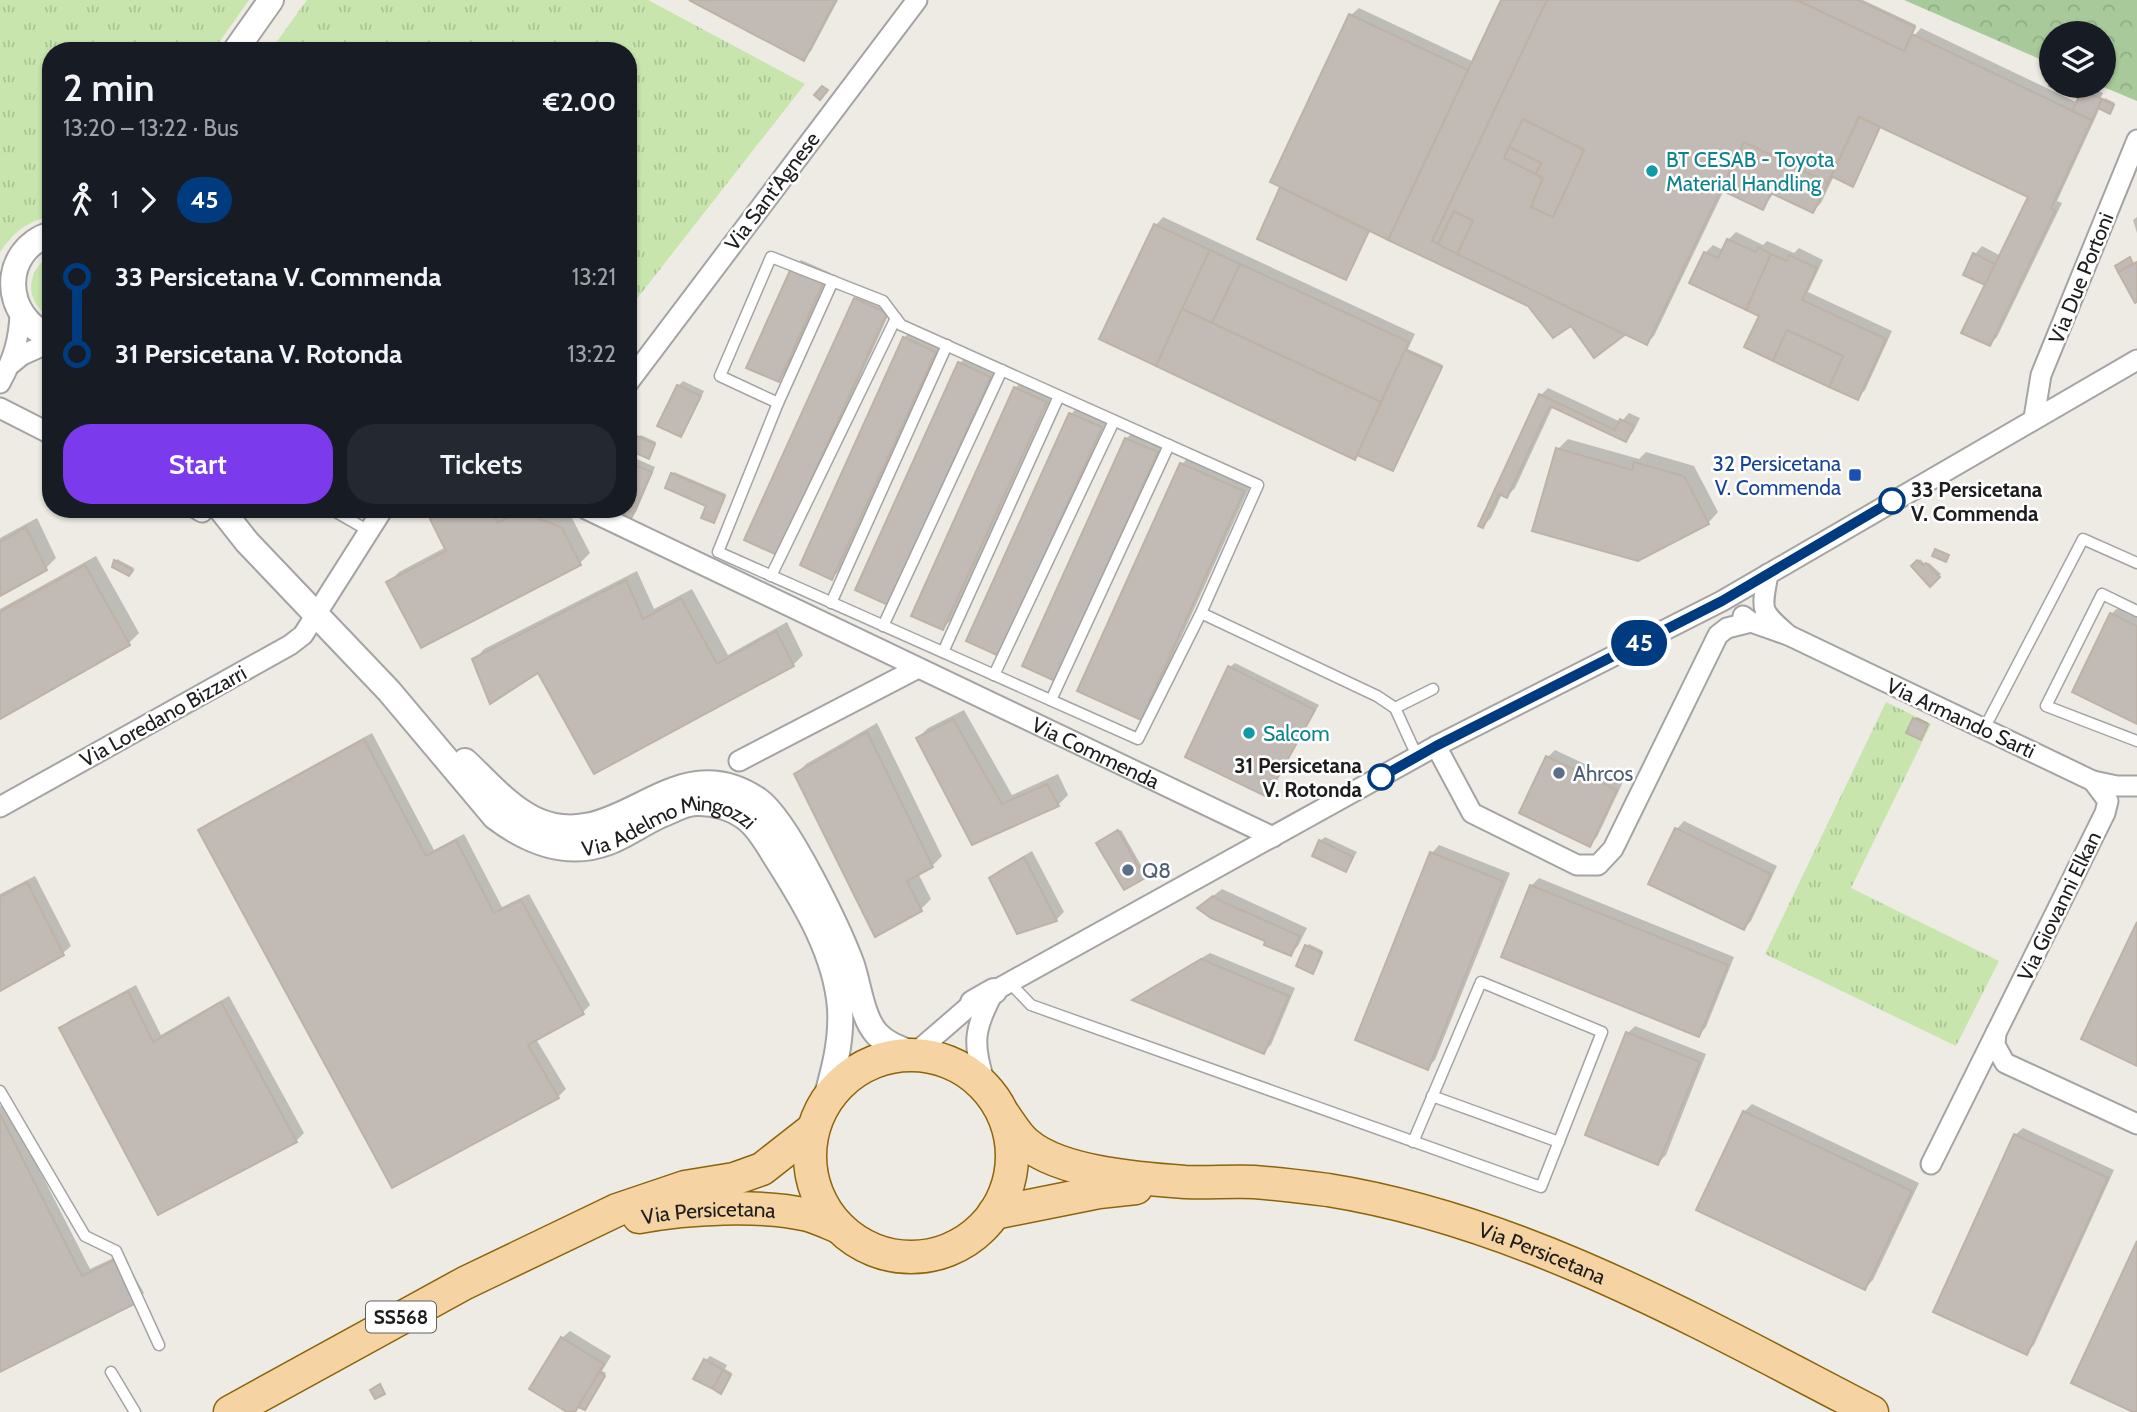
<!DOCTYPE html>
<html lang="en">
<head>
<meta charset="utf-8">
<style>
	body { margin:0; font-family:Cabin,sans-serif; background:#242831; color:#f1f3f6; height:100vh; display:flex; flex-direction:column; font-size:26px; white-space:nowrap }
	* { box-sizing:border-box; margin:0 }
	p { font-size:23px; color:#9ea1a6 }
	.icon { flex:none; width:38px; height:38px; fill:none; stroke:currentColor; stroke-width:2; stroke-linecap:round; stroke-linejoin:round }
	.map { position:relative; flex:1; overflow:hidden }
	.details { position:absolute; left:42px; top:42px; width:595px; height:476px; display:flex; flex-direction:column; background:#171b24; border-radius:28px; box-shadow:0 2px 5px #0004 }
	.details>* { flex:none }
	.badge { padding:0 14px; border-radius:23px; font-size:24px; line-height:46px }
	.fabs { position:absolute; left:2039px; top:21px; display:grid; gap:14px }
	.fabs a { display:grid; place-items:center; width:77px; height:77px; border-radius:50%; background:#171b24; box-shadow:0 2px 5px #0004; font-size:35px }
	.map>.badge { position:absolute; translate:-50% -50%; box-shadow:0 0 0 4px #fff }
	.legs { display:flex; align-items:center; gap:10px; height:77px; padding:0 21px; font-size:23px }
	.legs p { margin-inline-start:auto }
	.headline { display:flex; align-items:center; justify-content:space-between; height:119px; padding:0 21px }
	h1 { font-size:38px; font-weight:600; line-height:52px }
	.action { display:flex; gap:14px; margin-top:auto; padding:14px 21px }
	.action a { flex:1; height:80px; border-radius:28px; background:#7c3aed; color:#fff; font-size:28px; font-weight:600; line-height:80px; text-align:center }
	.action a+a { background:#242831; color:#f1f3f6 }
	ul { padding:0 21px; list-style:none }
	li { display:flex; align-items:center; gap:24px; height:77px; font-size:26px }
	li i { display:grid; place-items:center; width:10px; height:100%; margin:0 9px; background:currentColor }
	li i::after { content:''; width:18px; height:18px; margin:-9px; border:5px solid; border-radius:50%; background:#171b24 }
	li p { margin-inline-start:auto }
	li:first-child i { background:linear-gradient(#0000 50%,currentColor 0) }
	li:last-child i { background:linear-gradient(currentColor 50%,#0000 0) }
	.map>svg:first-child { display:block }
	.grass { fill:url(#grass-tufts) }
	.forest { fill:url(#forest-crowns) }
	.shadow { fill:#0003 }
	.building { fill:#c2bab4; stroke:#beb2a7; stroke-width:2; fill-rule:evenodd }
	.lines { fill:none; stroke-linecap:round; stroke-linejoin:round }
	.service-casing { stroke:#a4a4a4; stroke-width:13 }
	.minor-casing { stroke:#a4a4a4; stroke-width:23 }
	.tertiary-casing { stroke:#a4a4a4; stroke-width:28 }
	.primary-casing { stroke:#8c650b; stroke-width:35 }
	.service { stroke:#fff; stroke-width:10 }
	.minor { stroke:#fff; stroke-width:19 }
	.tertiary { stroke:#fff; stroke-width:24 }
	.primary { stroke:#f5d3a2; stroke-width:32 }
	.line-1-casing { stroke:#fff; stroke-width:16 }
	.line-1 { stroke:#003b80; stroke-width:10 }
	.culture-dot { fill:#0f9aa8; stroke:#fff; stroke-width:2.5 }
	.transit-dot { fill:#1a4fb4; stroke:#fff; stroke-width:2.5 }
	.stop-1-dot { fill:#fff; stroke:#003b80; stroke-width:3.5 }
	.service-dot { fill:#5c6f8a; stroke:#fff; stroke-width:2.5 }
	.labels { text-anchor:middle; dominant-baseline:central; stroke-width:5; stroke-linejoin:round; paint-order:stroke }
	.shield { fill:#fff; stroke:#616161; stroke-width:2 }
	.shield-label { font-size:19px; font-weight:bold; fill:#1d1d1d }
	.culture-label { font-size:21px; fill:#0d838f; stroke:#fff; text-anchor:start }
	.street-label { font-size:21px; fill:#1d1d1d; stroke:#fff }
	.transit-label { font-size:21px; fill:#164399; stroke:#fff; text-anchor:end }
	.stop-label { font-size:21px; font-weight:bold; fill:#1d1d1d; stroke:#fff; text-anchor:start }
	.service-label { font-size:21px; fill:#4e5e75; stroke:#fff; text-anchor:start }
</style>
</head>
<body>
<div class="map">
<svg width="2137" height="1412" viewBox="0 0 2137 1412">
	<defs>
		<pattern id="grass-tufts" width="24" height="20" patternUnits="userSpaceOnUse" patternTransform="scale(1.75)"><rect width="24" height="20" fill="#c7e5ad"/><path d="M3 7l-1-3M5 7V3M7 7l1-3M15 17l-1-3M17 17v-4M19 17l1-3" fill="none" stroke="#aac494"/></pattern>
		<pattern id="forest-crowns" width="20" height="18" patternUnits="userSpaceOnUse" patternTransform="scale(1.75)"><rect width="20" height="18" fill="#a8ca9b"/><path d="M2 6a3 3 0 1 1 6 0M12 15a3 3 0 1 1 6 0" fill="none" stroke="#90ad85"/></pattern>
	</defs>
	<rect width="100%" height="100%" fill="#eeebe4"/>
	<g class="grass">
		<path d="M0,0H249L213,51H51V217C28,220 13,233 0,252Z"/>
		<path d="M307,0H648L805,84L628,310V51H270Z"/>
		<path d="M51,254V319C24,301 25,272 51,254Z"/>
		<path d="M1886,702L1931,724L1851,888L1999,961L1956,1046L1765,954Z"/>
	</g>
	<path class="forest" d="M1904,0H2137V101L2101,86H2104V33H2051V64Z"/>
	<g class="shadow">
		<path d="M693,0H838L811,51L803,59Z"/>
		<path d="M1503,0H1863L1916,25L1910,40L1921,28L2078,103L2089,86L2103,93L2096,107L2099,109L2098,112L2057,201L2062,203L1997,337L1990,344L1987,285L1975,254L1982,246L2001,256L2030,196L1881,125L1855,183L1853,185L1834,176L1821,203L1813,211L1774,193L1763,208L1724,190L1654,336L1647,343L1626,333L1571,323L1369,229L1347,276L1282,188L1351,15L1359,8L1474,62Z"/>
		<path d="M2105,98L2115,103L2110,112L2100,107Z"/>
		<path d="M1163,217L1415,334L1408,349L1443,365L1394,467L1358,454L1101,338L1156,225Z"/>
		<path d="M2137,217V233L2133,220Z"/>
		<path d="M1736,232L1763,245L1767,241L1794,253L1799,248L1823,260L1808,292L1892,331L1865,390L1857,398L1761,315L1705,253L1713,245L1723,250L1728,240Z"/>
		<path d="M801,260L831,273L786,373L778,380L793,267Z"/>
		<path d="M863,291L893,305L784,545L855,299Z"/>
		<path d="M912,330L942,344L840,570L832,578L904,338Z"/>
		<path d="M967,356L997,369L895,595L960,363Z"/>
		<path d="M683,381L704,391L685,430L680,435L678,386Z"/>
		<path d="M1023,381L1053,394L951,620L943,628L1015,388Z"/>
		<path d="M1548,388L1621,422L1629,413L1640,418L1633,432L1626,440L1553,406L1515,488L1507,496L1502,494L1491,518L1483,526L1541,395Z"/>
		<path d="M1079,406L1108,419L1006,646L969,640L1071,414Z"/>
		<path d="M1134,431L1164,444L1062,671L1024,665L1126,439Z"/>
		<path d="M641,435L656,442L650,455L639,437Z"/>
		<path d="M1568,439L1639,459L1646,452L1694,466L1718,512L1708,523L1558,449Z"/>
		<path d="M628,455L655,467L636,512L631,517L628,509Z"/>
		<path d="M1190,456L1251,484L1148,710L1141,717L1079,690L1182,464Z"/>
		<path d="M674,472L726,494L715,519L709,505L673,474Z"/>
		<path d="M442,509H506L509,514L518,509H551L572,518L590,553L580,563L388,583L399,572L446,547L432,520Z"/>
		<path d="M37,518L56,558L46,568L0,594V538Z"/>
		<path d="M96,556L139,633L129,643L0,717V609Z"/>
		<path d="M117,559L134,568L131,572L116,561Z"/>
		<path d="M1920,559L1926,565L1929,563L1941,574L1930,584L1914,566Z"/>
		<path d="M637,571L654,609L692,589L728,655L787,622L803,655L793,665L539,671L474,660L484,649Z"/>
		<path d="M2119,607L2137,616V722L2111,614Z"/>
		<path d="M1235,663L1319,705L1266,795L1230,667Z"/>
		<path d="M964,710L1012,795L1058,774L1068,795L1058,805L973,842L918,738L928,728Z"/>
		<path d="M1917,717L1929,723L1922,736L1915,719Z"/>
		<path d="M877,723L942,856L932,866L918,873L931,899L921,909L796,774L806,764Z"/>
		<path d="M372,733L434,850L464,834L502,907L529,894L590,1005L583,1012L536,1039L566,1089L558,1097L200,831L208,823Z"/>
		<path d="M1555,750L1623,782L1597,837L1589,845L1548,757Z"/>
		<path d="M1684,821L1777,866L1751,921L1744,928L1651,883L1677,829Z"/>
		<path d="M1121,830L1146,874L1144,876L1101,841Z"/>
		<path d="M1325,837L1357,852L1346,870L1320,841Z"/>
		<path d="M1439,845L1510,873L1435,1060L1427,1068L1432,853Z"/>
		<path d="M1032,851L1064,912L1056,920L991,878L998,871Z"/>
		<path d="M35,876L71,946L63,953L0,989V894Z"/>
		<path d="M1539,878L1734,957L1706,1027L1699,1035L1531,886Z"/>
		<path d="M1222,889L1307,928L1298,946L1290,954L1207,901Z"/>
		<path d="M1309,944L1323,951L1313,972L1307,946Z"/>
		<path d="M1210,953L1295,988L1271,1045L1263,1052L1135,1000L1142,993Z"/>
		<path d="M136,985L161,1035L229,996L304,1133L296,1141L61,1028L69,1021Z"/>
		<path d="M1635,1026L1706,1054L1666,1155L1658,1163L1628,1033Z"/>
		<path d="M5,1103L90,1269L122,1254L144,1293L137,1301L0,1370V1106Z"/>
		<path d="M1752,1104L1919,1183L1873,1280L1865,1288L1744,1112Z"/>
		<path d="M2023,1128L2114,1170L2034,1345L2026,1353L2015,1135Z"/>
		<path d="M570,1331L611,1356L602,1371L606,1373L586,1406H580L574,1412H571L562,1338Z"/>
		<path d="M710,1356L727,1365L725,1369L732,1373L723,1390L705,1361Z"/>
	</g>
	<g class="building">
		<path d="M689,0H836L804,61Z"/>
		<path d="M1501,0H1547L1432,241L1626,334L1594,358L1571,326L1553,338L1528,306L1388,240Z"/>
		<path d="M1547,0H1797L1904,51L1912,34L2092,120L2051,208L2055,211L1990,346L1961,333L2028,197L1859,117L1828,183L1744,142L1647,345L1457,254L1473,221L1454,211L1438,244L1432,241ZM1523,119L1584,150L1553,217L1531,207L1543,178L1504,158Z"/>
		<path d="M1797,0H1858L1915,27L1904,51Z"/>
		<path d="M1349,14L1468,70L1388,240L1270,182Z"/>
		<path d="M2051,82V86H2066L2064,92L2049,86Z"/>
		<path d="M822,86L828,90L820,100L814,95Z"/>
		<path d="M2082,90L2102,99L2092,120L2072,111Z"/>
		<path d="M2102,99L2114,105L2110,114L2098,108Z"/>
		<path d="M1859,117L1880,127L1853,187L1831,176Z"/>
		<path d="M1523,119L1584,150L1553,217L1531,207L1543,178L1536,174L1541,163L1509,147Z"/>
		<path d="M1744,142L1828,183L1813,213L1771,193L1763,210L1721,190Z"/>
		<path d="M1509,147L1541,163L1536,174L1504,158Z"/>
		<path d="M1280,187L1369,231L1346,280L1257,239Z"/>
		<path d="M1454,211L1473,221L1457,254L1438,244Z"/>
		<path d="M1154,224L1210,250L1156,366L1099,339Z"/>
		<path d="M1727,239L1756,252L1758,247L1771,254L1746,310L1689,283L1704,252L1718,258Z"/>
		<path d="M1210,250L1240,264L1212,323L1182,309Z"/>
		<path d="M1973,253L1995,264L1985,285L1963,275Z"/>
		<path d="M1771,254L1787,261L1789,255L1817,268L1802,300L1886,339L1858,400L1829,387L1843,356L1787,330L1773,361L1744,347L1759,316L1746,310Z"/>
		<path d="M2130,257L2133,264L2118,272L2115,266Z"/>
		<path d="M2137,262V302L2135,303L2118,272Z"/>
		<path d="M1240,264L1409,342L1381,402L1212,323Z"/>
		<path d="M792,266L824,281L779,382L746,368Z"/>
		<path d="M854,298L887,313L777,555L744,540Z"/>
		<path d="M1182,309L1381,402L1355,460L1156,366Z"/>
		<path d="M1787,330L1843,356L1829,387L1773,361Z"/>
		<path d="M903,337L936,352L832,580L800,565Z"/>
		<path d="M1405,350L1442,367L1393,471L1357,455Z"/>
		<path d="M958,362L991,377L888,605L855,590Z"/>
		<path d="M677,385L701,396L681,437L657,426Z"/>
		<path d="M1014,387L1047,402L943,630L911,616Z"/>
		<path d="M1539,394L1615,430L1620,419L1634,426L1626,442L1550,406L1507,498L1499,494L1483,528L1478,526Z"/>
		<path d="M1069,413L1102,427L999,656L966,641Z"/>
		<path d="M637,436L655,444L649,459L631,451Z"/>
		<path d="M1125,438L1158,452L1055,681L1022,666Z"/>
		<path d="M1556,448L1632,470L1634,462L1684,476L1709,524L1638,561L1532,531Z"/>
		<path d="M628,462L652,472L631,519L608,509H628Z"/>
		<path d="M1180,463L1244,491L1141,720L1077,691Z"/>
		<path d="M671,473L725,496L714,523L701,518L706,506L665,488Z"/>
		<path d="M449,509H490L498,523L521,511L562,528L581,565L421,648L386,582L446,551L430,519Z"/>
		<path d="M26,527L47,570L0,596V542Z"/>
		<path d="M1935,549L1949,555L1946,562L1932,556Z"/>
		<path d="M114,560L133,570L129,576L112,567Z"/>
		<path d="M1917,560L1923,565L1926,563L1940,577L1930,587L1911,566Z"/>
		<path d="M85,565L130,645L0,719V612Z"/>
		<path d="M626,580L643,619L681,598L717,664L776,631L794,666L594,774L538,673L490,704L472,659Z"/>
		<path d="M2110,613L2137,626V724L2072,692Z"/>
		<path d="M1228,666L1315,710L1267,797L1185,757Z"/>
		<path d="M1913,718L1928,725L1921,740L1906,733Z"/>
		<path d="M953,719L1002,804L1047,784L1059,806L972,845L916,738Z"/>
		<path d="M867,732L933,867L907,881L922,911L875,937L794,774Z"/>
		<path d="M364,739L426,856L456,840L494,913L521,900L584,1014L528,1045L559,1098L392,1188L198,830Z"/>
		<path d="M1546,756L1617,790L1590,847L1519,813Z"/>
		<path d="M1675,828L1771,874L1744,930L1648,884Z"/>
		<path d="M1118,830L1145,878L1124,890L1096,843Z"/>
		<path d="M1319,840L1353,857L1346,872L1312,856Z"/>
		<path d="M1430,852L1503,881L1428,1070L1355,1040Z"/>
		<path d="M1024,857L1057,921L1017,934L989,878Z"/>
		<path d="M27,882L64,955L0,991V897Z"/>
		<path d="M1530,885L1728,965L1699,1037L1501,957Z"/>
		<path d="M1213,896L1223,902L1300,936L1291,956L1264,945L1265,941L1211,918L1197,908Z"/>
		<path d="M2137,922V1066L2081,1039Z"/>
		<path d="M1305,945L1322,953L1313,974L1296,966Z"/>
		<path d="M1201,959L1289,996L1264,1054L1132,1000Z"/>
		<path d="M128,991L153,1042L221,1002L297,1142L158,1215L59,1028Z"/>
		<path d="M1626,1032L1700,1062L1658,1165L1585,1135Z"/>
		<path d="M1743,1111L1912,1191L1865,1290L1696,1210Z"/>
		<path d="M0,1114L82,1276L114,1260L138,1302L0,1372Z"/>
		<path d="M2014,1134L2108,1178L2027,1355L1933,1312Z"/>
		<path d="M2137,1241V1412H2133L2071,1383Z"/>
		<path d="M561,1337L604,1364L575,1412H567L529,1389Z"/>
		<path d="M704,1359L723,1370L713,1389L693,1379Z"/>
		<path d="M723,1370L731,1375L721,1394L713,1389Z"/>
		<path d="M599,1372L605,1376L585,1410L578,1407Z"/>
		<path d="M380,1384L385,1394L375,1399L370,1390Z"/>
	</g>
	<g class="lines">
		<g class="service-casing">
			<g id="service">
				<path d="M778,403L833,281"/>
				<path d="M336,512L369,531"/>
				<path d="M771,576L896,318"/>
				<path d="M831,603L947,345"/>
				<path d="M2137,611L2102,594L2046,706L2137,741"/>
				<path d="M1201,613L1138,739L718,552L778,403L720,376L771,257L883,301L901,325L1258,485L1201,613L1377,696L1395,708"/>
				<path d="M883,626L1002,370"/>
				<path d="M943,652L1059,396"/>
				<path d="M994,675L1114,421"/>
				<path d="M1051,700L1169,445"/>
				<path d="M1984,729L2083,539L2137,563"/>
				<path d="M1417,756L1395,708L1433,689"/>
				<path d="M1009,982L1031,1005L1541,1187L1602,1032L1481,982L1413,1142"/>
				<path d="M0,1091L85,1236L116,1251L159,1345"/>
				<path d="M1432,1096L1559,1142"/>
				<path d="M111,1372L135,1412"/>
			</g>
		</g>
		<g class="minor-casing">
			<g id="minor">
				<path d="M11,364L22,355L51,342"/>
				<path d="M0,383C13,360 19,340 20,314"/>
				<path d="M628,383L917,0"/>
				<path d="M0,408L51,434"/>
				<path d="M2034,418L2041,375L2137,140"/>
				<path d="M197,509L202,512"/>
				<path id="s1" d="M586,509L1273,837"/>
				<path d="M1743,616L1751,622L1788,635C1760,610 1761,612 1768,574"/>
				<path d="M1788,635L2093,781L2117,786H2137"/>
				<path d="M1436,746L1472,813L1577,865H1598L1613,849L1718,635L1727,628L1751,622"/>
				<path d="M739,761L918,668"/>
				<path d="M2093,781L2108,801L2105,813L1996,1033L1995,1045L2005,1063L2137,1124"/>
				<path d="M0,807L290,645L303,635L383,509"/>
				<path d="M914,1054L973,1003"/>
				<path d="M986,1088C973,1042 972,1034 994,991L1436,746L1722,601L2137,360"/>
				<path d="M1931,1164L1996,1033"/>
			</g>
		</g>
		<g class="tertiary-casing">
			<g id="tertiary">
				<path d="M235,51L271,0"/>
				<path d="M51,234C0,250 1,317 51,337"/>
				<path id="s2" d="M221,509L247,542L389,691L495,817C528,842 568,858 609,842C627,835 643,823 661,815C672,811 684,803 696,803C713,802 733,808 747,819C760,829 769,847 778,861C806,905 836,955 840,1008C842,1041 834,1070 825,1102"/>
				<path d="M465,761C487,781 507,806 534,819C619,859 672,741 758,800C787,820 839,930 852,965C859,986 862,1018 877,1034C887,1045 901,1049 914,1054"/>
				<path d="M973,1003L994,991"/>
			</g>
		</g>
		<g class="primary-casing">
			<g id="primary">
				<circle cx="911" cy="1156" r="101"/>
				<path id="s3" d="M1004,1115C1011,1125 1018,1137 1027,1144C1061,1173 1142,1179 1185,1182C1208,1183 1231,1181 1254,1182C1279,1184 1304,1187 1328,1190C1522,1221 1700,1323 1872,1412"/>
				<path d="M994,1213L1099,1192L1136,1188"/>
				<path id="s4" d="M639,1217C688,1208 760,1204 808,1215C818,1218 829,1223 839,1227"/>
				<path d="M230,1412L465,1283L617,1210L685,1187L734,1179L762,1169L813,1129"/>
			</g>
		</g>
		<use href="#service" class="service"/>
		<use href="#minor" class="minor"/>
		<use href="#tertiary" class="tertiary"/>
		<use href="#primary" class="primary"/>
	</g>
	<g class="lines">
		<g class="line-1-casing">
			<path id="line-1" d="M1381,777L1436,746L1722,601L1892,501"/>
		</g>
		<use href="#line-1" class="line-1"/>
	</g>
	<g class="culture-dot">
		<circle cx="1652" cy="171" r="7"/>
		<circle cx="1249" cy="733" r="7"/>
	</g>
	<rect class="transit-dot" x="1848" y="468" width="14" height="14" rx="3.5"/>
	<g class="stop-1-dot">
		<circle cx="1892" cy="501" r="12"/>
		<circle cx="1381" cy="777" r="12"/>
	</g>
	<g class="service-dot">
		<circle cx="1559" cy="773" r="7"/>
		<circle cx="1128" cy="870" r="7"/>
	</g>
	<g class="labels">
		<rect class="shield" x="366" y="1301.5" width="70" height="31" rx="5"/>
		<g class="shield-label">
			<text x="401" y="1317">SS568</text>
		</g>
		<g class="culture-label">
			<text x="1666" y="159">BT CESAB - Toyota<tspan x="1666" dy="24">Material Handling</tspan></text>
			<text x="1263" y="733">Salcom</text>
		</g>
		<g class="street-label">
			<text transform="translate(772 191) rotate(-53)">Via Sant'Agnese</text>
			<text transform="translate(2081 278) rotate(-68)">Via Due Portoni</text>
			<text transform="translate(163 716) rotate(-29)">Via Loredano Bizzarri</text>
			<text transform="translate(1961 718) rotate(25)">Via Armando Sarti</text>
			<text stroke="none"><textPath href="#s1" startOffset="565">Via Commenda</textPath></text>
			<text stroke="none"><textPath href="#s2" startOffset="600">Via Adelmo Mingozzi</textPath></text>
			<text transform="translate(2059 906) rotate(-64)">Via Giovanni Elkan</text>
			<text stroke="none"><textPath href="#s4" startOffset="70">Via Persicetana</textPath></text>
			<text stroke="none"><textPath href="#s3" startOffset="569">Via Persicetana</textPath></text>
		</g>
		<g class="transit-label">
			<text x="1841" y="463">32 Persicetana<tspan x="1841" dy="24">V. Commenda</tspan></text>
		</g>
		<g class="stop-label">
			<text x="1911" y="489">33 Persicetana<tspan x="1911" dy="24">V. Commenda</tspan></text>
			<text x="1362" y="765" text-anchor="end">31 Persicetana<tspan x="1362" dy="24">V. Rotonda</tspan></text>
		</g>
		<g class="service-label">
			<text x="1573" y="773">Ahrcos</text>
			<text x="1142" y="870">Q8</text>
		</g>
	</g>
</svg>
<div class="fabs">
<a><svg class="icon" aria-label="layers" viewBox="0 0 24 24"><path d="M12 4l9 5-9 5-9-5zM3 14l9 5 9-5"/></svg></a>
</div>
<b class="badge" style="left:1639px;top:643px;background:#003b80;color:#fff">45</b>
<section class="details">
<div class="headline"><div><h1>2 min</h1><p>13:20 – 13:22 · Bus</p></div><b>€2.00</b></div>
<div class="legs"><svg class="icon" aria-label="walk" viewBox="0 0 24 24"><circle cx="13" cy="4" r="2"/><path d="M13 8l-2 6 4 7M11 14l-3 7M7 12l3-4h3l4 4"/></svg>1<svg class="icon" aria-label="forward" viewBox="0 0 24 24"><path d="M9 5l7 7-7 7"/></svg><b class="badge" style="background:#003b80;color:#fff">45</b></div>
<ul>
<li><i style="color:#003b80"></i><b>33 Persicetana V. Commenda</b><p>13:21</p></li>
<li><i style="color:#003b80"></i><b>31 Persicetana V. Rotonda</b><p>13:22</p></li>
</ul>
<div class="action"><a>Start</a><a>Tickets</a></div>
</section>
</div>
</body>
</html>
